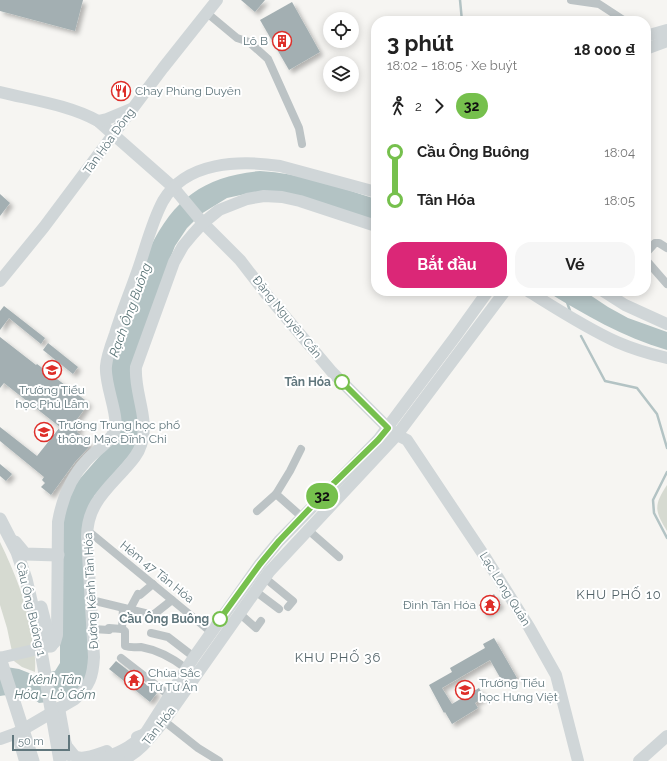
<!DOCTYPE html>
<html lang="vi">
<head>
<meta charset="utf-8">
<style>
	body { margin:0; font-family:Raleway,sans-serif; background:#f6f6f6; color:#222; height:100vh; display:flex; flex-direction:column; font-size:15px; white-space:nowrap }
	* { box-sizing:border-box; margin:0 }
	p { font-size:13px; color:#767676 }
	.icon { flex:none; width:22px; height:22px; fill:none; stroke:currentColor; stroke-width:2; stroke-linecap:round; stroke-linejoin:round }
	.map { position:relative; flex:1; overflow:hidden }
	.drawer { position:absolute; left:371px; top:16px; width:280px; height:280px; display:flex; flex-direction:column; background:#fff; border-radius:16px; box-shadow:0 2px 10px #0003 }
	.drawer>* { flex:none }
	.badge { padding:0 8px; border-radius:13px; font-size:14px; line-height:26px }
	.controls { position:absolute; left:323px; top:12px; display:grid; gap:8px }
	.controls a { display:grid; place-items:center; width:36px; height:36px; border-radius:50%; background:#fff; box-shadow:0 2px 10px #0003; font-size:20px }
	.scale { position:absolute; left:12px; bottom:10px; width:58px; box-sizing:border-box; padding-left:4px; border:2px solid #61777d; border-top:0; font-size:11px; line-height:14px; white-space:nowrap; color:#61777d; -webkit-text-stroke:3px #fff; paint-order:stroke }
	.map>.badge { position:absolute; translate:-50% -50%; box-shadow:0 0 0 2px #fff }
	.legs { display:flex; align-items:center; gap:6px; height:44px; padding:0 16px; font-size:13px }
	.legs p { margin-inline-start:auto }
	.headline { display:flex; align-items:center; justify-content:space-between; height:68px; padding:0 16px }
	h1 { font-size:22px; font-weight:700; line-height:30px }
	.button { display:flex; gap:8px; margin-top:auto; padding:8px 16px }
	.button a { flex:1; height:46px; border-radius:16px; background:#db2777; color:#fff; font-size:16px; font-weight:700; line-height:46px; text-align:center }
	.button a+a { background:#f6f6f6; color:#222 }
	ul { padding:0 16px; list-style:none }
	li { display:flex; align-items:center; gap:14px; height:48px; font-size:15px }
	li i { display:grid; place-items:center; width:6px; height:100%; margin:0 5px; background:currentColor }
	li i::after { content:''; width:10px; height:10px; margin:-5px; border:3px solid; border-radius:50%; background:#fff }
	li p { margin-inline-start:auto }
	li:first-child i { background:linear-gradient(#0000 50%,currentColor 0) }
	li:last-child i { background:linear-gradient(currentColor 50%,#0000 0) }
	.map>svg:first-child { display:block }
	.green { fill:#d6dad1 }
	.water { fill:#b3c3c4 }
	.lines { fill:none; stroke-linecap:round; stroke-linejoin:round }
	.stream { stroke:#b3c3c4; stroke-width:2.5 }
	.building { fill:#a3afb2; filter:url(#shadow) }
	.street { stroke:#bcc3c5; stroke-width:8 }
	.secondary { stroke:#d0d6d8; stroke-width:12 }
	.primary { stroke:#d0d6d8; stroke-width:13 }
	.line-1-casing { stroke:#fff; stroke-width:9 }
	.line-1 { stroke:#76c04d; stroke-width:6 }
	.stop-1-dot { fill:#fff; stroke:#76c04d; stroke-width:2 }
	.labels { text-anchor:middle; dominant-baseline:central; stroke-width:4; stroke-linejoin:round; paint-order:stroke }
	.poi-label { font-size:12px; fill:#61777d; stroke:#fff; text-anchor:start }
	.street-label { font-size:12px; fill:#61777d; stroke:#fff }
	.stop-label { font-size:12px; font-weight:bold; fill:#61777d; stroke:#fff; text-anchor:end }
	.water-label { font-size:13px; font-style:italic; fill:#5c7678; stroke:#fff }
	.neighbourhood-label { font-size:13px; letter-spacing:1px; fill:#536368; stroke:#fff }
</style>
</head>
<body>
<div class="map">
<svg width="667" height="761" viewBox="0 0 667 761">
	<defs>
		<filter id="shadow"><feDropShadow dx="3.5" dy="3.5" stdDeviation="2" flood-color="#0004"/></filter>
	</defs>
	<rect width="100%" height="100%" fill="#f6f5f2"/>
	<g class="green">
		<path d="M667,485V531C654,510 654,505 667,485Z"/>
		<path d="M0,542C15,573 27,603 33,638C34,649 36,660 35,672L22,667L14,661L7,628L0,605Z"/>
	</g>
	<g class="water">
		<path d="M260,171C300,173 338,187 376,199V221L250,193L227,198L201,214L187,228L175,246L171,256L132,366L140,432L134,450L94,496L89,672C80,697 63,701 39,703C23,690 20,693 0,696V666L19,669L34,675L55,671L60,663V529L63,510L77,482L112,442L108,368L150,248C174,198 205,176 260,171Z"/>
		<path d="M546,291H584L608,307L628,318L667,332V350C623,337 585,315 546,291Z"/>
	</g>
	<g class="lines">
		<g class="stream">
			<path d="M460,0L462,21"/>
			<path d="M567,302L570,311"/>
			<path d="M581,336L605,381L637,388L657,414L667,448"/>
			<path d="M667,472L653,500L654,513L667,538"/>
		</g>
	</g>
	<g class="building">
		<path d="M0,0H83L75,31L0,11Z"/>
		<path d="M241,0H265L255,12Z"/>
		<path d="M292,2L320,52L289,70L260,20Z"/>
		<path d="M0,194L10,203L0,216Z"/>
		<path d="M4,306L45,338L41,344L9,318L0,330V311Z"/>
		<path d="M0,337L36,365L37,364L89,403L75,422L81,426L77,432L90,443L87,446L89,447L75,462L51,495L41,487L45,483L42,480L44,477L0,441V427L37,456L60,427L4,383L0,388Z"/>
		<path d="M48,343L78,367L73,374L43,350Z"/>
		<path d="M0,464L12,474L6,481L0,476Z"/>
		<path d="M494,594L501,605L486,615L479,605Z"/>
		<path d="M494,638L517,678L507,684L504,680L502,681L490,660L442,688L452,704L479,688L484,697L475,703L478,708L452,724L445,712L444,713L429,685L452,672L450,668L485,648L483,644Z"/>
		<path d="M116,661L157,693L150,702L109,669Z"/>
	</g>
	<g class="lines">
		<g class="street">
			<path d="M571,0L599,4L625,21"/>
			<path d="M207,13L237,38L249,42L268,59L299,128L302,144"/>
			<path d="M646,253L655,243H659L667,248"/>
			<path d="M646,260L667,284"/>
			<path d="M276,494L302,517"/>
			<path d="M257,511L276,494L290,471L301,449"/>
			<path d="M307,529L339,557"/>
			<path d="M87,530L211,632"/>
			<path d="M265,578L293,601L288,607"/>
			<path d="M255,591L279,609"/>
			<path d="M91,600L153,615L172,600"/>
			<path d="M130,609L138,594L140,595L153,584"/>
			<path d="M239,613L256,628L261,621"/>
			<path d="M93,629L109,630V628L122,629L125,631V646C131,648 135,647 141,647C158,650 174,659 187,669"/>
			<path d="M122,629L123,608"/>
			<path d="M151,633L168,637L194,657"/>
			<path d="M121,658L170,696"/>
			<path d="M164,721L198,748L219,761"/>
		</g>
		<g class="secondary">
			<path d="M646,36L667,30"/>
			<path d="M646,49L667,41"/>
			<path d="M0,92C32,100 69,105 98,121L173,187L203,223L240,260L267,295L332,372L388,428L397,435L407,440L485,557L529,627L556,675L578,761"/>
			<path d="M98,121L107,119L131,109"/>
			<path d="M0,281L44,227L163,68L217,0"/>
			<path d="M528,291C557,309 586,328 617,342C633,349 650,354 667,358"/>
			<path d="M603,291L625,305L667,324"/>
			<path d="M0,658L51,646L55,642L57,635L58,522C62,499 71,477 87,460C96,450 111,442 115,429C119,416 104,383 106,366C107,355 111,345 115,334C121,314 129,295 136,275C145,251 151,223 163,201C186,161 240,160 280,166L376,192"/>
			<path d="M59,708L65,741L69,755"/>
			<path d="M17,733L25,761"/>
			<path d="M137,737L145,734L194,657L260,564L279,541L378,440L455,337L488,291"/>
			<path d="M0,739L17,733L75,699C90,686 93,676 94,657L87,537C87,506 105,491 124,470C131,462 138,455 141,445C150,419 134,393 136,367L174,262L183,246L193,234L203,223L219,210L247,199L264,196L282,197L300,201L376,226"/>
			<path d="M68,748C70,750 72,754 75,756C83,761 98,754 107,751"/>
			<path d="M121,761C140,752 151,737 164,721L269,572L397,435L505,291"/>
			<path d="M639,761L667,736"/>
		</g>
		<g class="primary">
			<path d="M0,519L17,552L26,579L36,622L60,761"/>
			<path d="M15,542L25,554L58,555"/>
			<path d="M41,607L51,646"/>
			<path d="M0,658L33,761"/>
			<path d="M97,761C117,754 130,749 145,734"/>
		</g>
	</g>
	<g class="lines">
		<g class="line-1-casing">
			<path id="line-1" d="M220,619L260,564L279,541L333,484L378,440L388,428L342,382"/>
		</g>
		<use href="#line-1" class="line-1"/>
	</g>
	<defs>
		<g id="building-ring" transform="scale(1)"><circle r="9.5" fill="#fff" stroke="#de2e29" stroke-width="1.5"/><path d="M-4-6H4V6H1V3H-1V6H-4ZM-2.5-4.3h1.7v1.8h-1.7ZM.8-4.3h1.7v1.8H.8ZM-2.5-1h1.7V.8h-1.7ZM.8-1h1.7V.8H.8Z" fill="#de2e29"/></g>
		<g id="restaurant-ring" transform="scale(1)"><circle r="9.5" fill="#fff" stroke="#de2e29" stroke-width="1.5"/><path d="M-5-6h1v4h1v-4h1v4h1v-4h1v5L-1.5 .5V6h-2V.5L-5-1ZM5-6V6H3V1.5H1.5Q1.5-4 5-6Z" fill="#de2e29"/></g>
		<g id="school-ring" transform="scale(1)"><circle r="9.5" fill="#fff" stroke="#de2e29" stroke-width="1.5"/><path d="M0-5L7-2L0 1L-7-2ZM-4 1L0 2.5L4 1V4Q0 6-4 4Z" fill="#de2e29"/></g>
		<g id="temple-ring" transform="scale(1)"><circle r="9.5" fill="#fff" stroke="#de2e29" stroke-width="1.5"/><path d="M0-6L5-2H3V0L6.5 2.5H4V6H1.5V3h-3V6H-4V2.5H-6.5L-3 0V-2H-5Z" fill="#de2e29"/></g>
	</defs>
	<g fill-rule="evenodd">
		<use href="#building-ring" x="282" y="41"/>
		<use href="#restaurant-ring" x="121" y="91"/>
		<use href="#school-ring" x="52" y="370"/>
		<use href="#school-ring" x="44" y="432"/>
		<use href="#temple-ring" x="490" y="605"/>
		<use href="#temple-ring" x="134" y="680"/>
		<use href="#school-ring" x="465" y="690"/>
	</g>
	<g class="stop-1-dot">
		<circle cx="342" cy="382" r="7"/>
		<circle cx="220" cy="619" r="7"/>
	</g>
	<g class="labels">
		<g class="poi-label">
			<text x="268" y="41" text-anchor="end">Lô B</text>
			<text x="135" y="91">Chay Phùng Duyên</text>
			<text x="52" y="390" text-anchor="middle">Trường Tiểu<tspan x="52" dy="14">học Phú Lâm</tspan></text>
			<text x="58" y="425">Trường Trung học phổ<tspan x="58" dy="14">thông Mạc Đĩnh Chi</tspan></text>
			<text x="476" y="605" text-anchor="end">Đình Tân Hóa</text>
			<text x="148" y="673">Chùa Sắc<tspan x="148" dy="14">Tứ Từ Ân</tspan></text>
			<text x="479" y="683">Trường Tiểu<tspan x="479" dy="14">học Hưng Việt</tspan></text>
		</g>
		<g class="street-label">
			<text transform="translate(109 141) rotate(-54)">Tân Hòa Đông</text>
			<text transform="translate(287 317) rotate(51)">Đặng Nguyên Cẩn</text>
			<text transform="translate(157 572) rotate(39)">Hẻm 47 Tân Hóa</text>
			<text transform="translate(505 589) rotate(58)">Lạc Long Quân</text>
			<text transform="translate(91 591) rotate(-93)">Đường Kênh Tân Hóa</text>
			<text transform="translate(31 609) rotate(77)">Cầu Ông Buông 1</text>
			<text transform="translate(159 726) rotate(-52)">Tân Hóa</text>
		</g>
		<g class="stop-label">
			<text x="331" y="382">Tân Hóa</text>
			<text x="209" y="619">Cầu Ông Buông</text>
		</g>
		<g class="water-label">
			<text transform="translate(130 310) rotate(-70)">Rạch Ông Buông</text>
			<text x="55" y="679">Kênh Tân<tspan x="55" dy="15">Hóa - Lò Gốm</tspan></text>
		</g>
		<g class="neighbourhood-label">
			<text x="619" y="594">KHU PHỐ 10</text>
			<text x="338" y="657">KHU PHỐ 36</text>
		</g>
	</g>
</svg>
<div class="controls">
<a><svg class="icon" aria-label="locate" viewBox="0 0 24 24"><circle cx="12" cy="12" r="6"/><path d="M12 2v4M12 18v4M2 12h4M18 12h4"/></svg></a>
<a><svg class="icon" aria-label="layers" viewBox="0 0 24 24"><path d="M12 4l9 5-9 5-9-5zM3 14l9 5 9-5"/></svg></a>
</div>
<div class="scale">50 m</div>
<b class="badge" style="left:322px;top:496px;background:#76c04d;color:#111">32</b>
<section class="drawer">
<div class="headline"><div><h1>3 phút</h1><p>18:02 – 18:05 · Xe buýt</p></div><b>18 000 ₫</b></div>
<div class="legs"><svg class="icon" aria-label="walk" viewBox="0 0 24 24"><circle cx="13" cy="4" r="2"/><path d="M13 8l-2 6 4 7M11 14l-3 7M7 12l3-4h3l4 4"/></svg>2<svg class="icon" aria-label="forward" viewBox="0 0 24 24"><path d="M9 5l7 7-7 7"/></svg><b class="badge" style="background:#76c04d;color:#111">32</b></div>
<ul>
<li><i style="color:#76c04d"></i><b>Cầu Ông Buông</b><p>18:04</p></li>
<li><i style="color:#76c04d"></i><b>Tân Hóa</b><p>18:05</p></li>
</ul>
<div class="button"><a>Bắt đầu</a><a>Vé</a></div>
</section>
</div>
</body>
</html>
